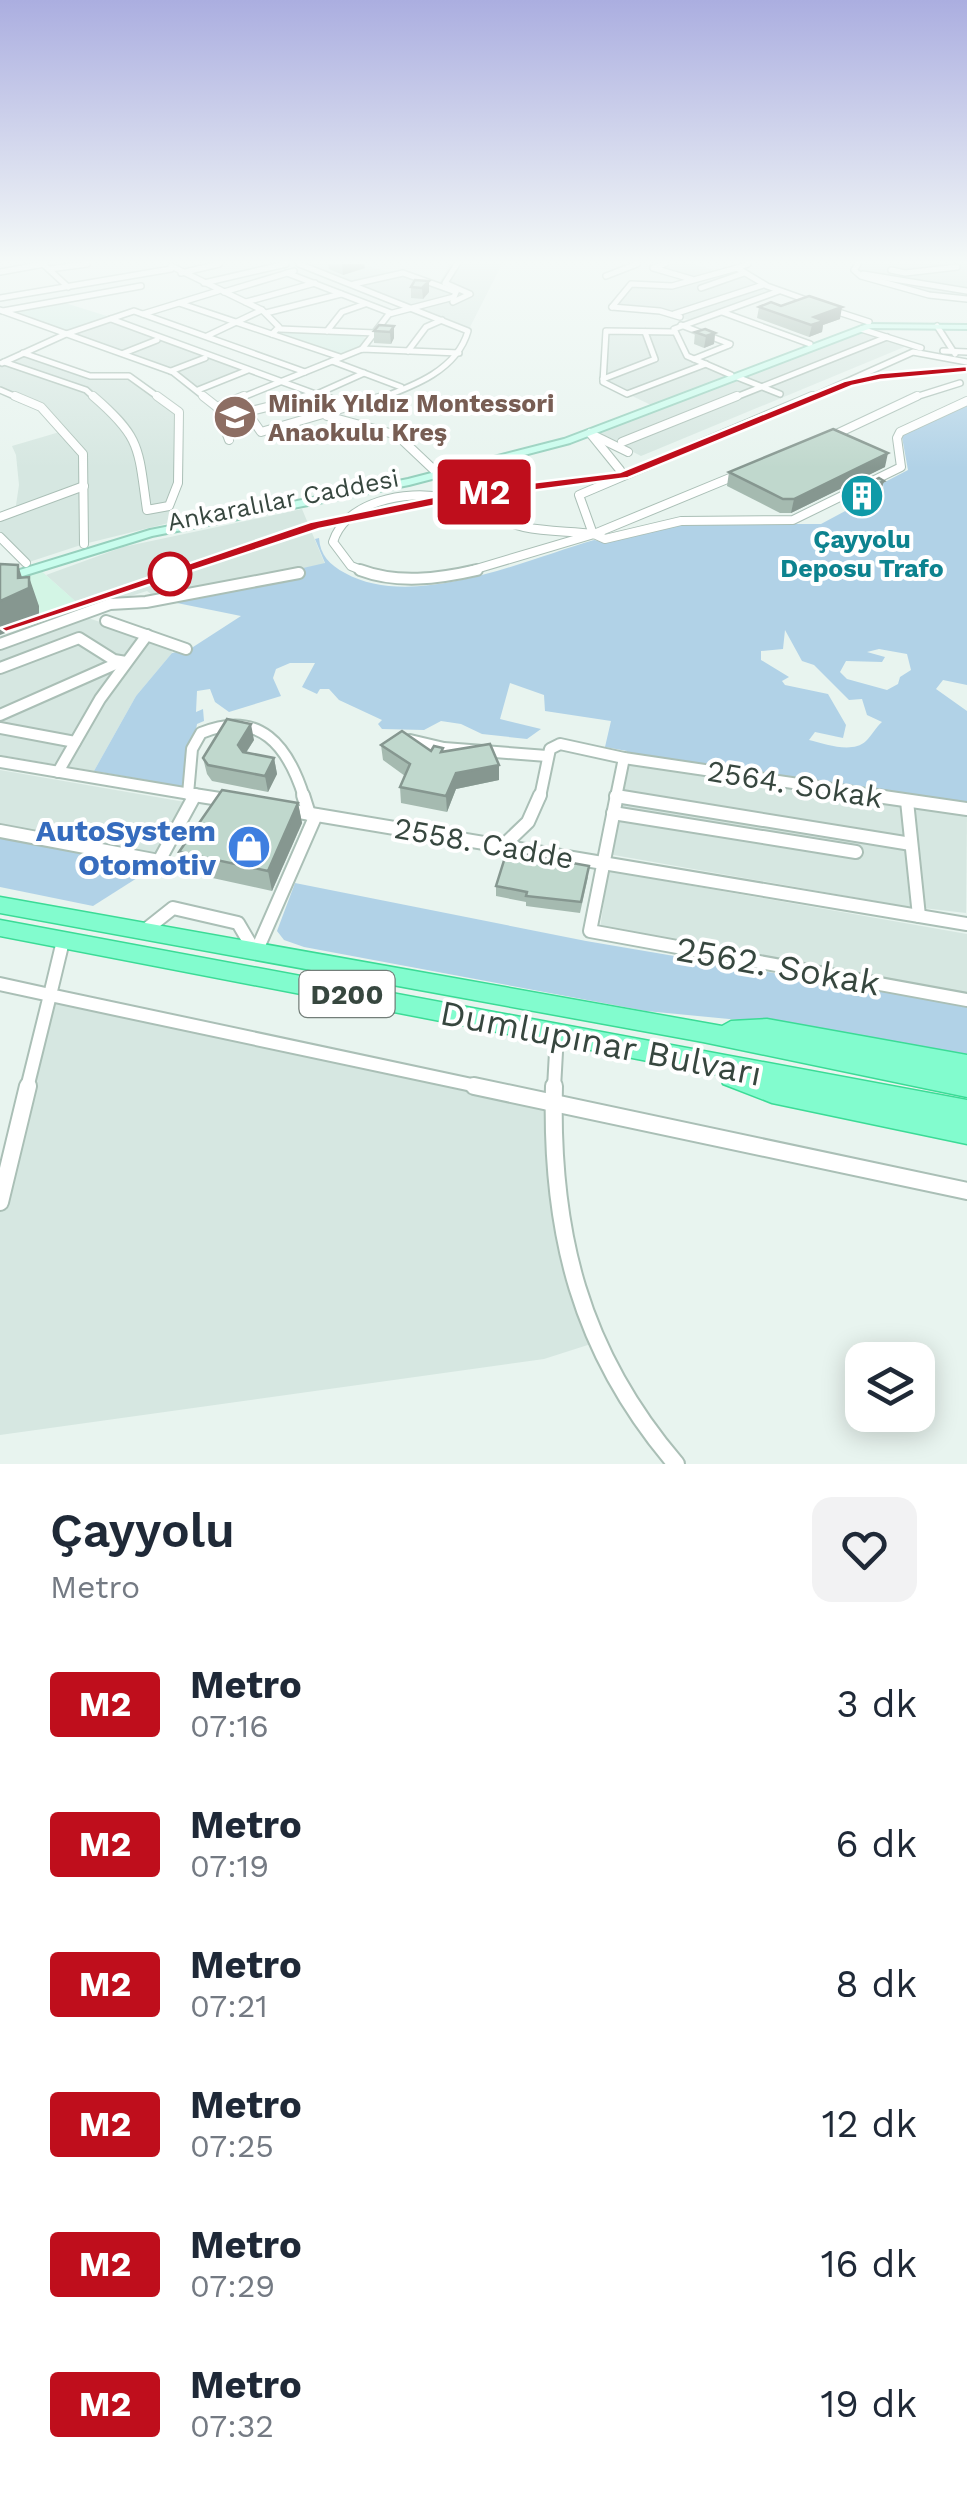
<!DOCTYPE html>
<html lang="tr">
<head>
<meta charset="utf-8">
<style>
	body { margin:0; font-family:"Work Sans",sans-serif; background:#f2f2f3; color:#1f2937; height:100vh; display:flex; flex-direction:column; font-size:38px; white-space:nowrap }
	* { box-sizing:border-box; margin:0 }
	p { font-size:32px; color:#747a83 }
	.icon { flex:none; width:55px; height:55px; fill:none; stroke:currentColor; stroke-width:2; stroke-linecap:round; stroke-linejoin:round }
	.map { position:relative; height:1464px; overflow:hidden }
	.details { display:flex; flex-direction:column; background:#fff; flex:1 }
	.details>* { flex:none }
	.badge { padding:0 20px; border-radius:8px; font-size:35px; line-height:65px }
	.controls { position:absolute; left:845px; top:1342px; display:grid; gap:20px }
	.controls a { display:grid; place-items:center; width:90px; height:90px; border-radius:20px; background:#fff; box-shadow:0 5px 25px #0003; font-size:50px }
	.map>.badge { position:absolute; translate:-50% -50%; box-shadow:0 0 0 5px #fff }
	.round { display:grid; place-items:center; flex:none; width:105px; height:105px; border-radius:20px; background:#f2f2f3 }
	.overview { display:flex; align-items:center; justify-content:space-between; height:170px; padding:0 50px }
	h1 { font-size:48px; font-weight:600; line-height:75px }
	ul { padding:0; list-style:none }
	li { display:flex; align-items:center; gap:30px; height:140px; padding:0 50px }
	li div { flex:1 }
	li b { display:block; font-size:38px }
	li em { font-style:normal }
	li .badge { min-width:110px; font-weight:700; text-align:center }
	.map>svg:first-child { display:block }
	.residential { fill:#d6e7e1 }
	.commercial { fill:#d3f5e5 }
	.education { fill:#d2ece3 }
	.green { fill:#b1d2e7; fill-rule:evenodd }
	.lines { fill:none; stroke-linecap:round; stroke-linejoin:round }
	.minor-far4-casing { stroke:#aabfb6; stroke-width:8 }
	.minor-far3-casing { stroke:#aabfb6; stroke-width:10 }
	.minor-far2-casing { stroke:#aabfb6; stroke-width:14 }
	.minor-far1-casing { stroke:#aabfb6; stroke-width:16 }
	.minor-casing { stroke:#aabfb6; stroke-width:20 }
	.secondary-casing { stroke:#96d0bd; stroke-width:4 }
	.trunk-casing { stroke:#3bdb96; stroke-width:3 }
	.minor-far4 { stroke:#fff; stroke-width:5 }
	.minor-far3 { stroke:#fff; stroke-width:8 }
	.minor-far2 { stroke:#fff; stroke-width:10 }
	.minor-far1 { stroke:#fff; stroke-width:12 }
	.minor { stroke:#fff; stroke-width:16 }
	.secondary { fill:#c8fded; fill-rule:evenodd }
	.trunk { fill:#82fcce; fill-rule:evenodd }
	.wall { fill:#a5bab0 }
	.shaded-wall { fill:#869790 }
	.building { fill:#c0d8cd; stroke:#869790; stroke-width:2.5 }
	.line { fill:#bf0e1c; stroke:#fff; stroke-width:2.5 }
	.stop-dot { fill:#fff; stroke:#bf0e1c; stroke-width:5 }
	.labels { text-anchor:middle; dominant-baseline:central; stroke-width:8; stroke-linejoin:round; paint-order:stroke }
	.far-education-label { font-size:25px; font-weight:bold; fill:#785e54; stroke:#fff; text-anchor:start }
	.far-street-label { font-size:25px; fill:#37473f; stroke:#fff }
	.far-culture-label { font-size:25px; font-weight:bold; fill:#0d838f; stroke:#fff }
	.shield { fill:#fff; stroke:#737e79; stroke-width:2.5 }
	.shield-label { font-size:28px; font-weight:bold; fill:#37473f }
	.street-label { font-size:30px; fill:#37473f; stroke:#fff }
	.shop-label { font-size:30px; font-weight:bold; fill:#366cbe; stroke:#fff; text-anchor:end }
	.near-street-label { font-size:35px; fill:#37473f; stroke:#fff }
</style>
</head>
<body>
<div class="map">
<svg width="967" height="1464" viewBox="0 0 967 1464">
	<rect width="100%" height="100%" fill="#e8f4ef"/>
	<g class="residential">
		<path d="M299,264H360L438,285L450,264H502L468,331Z"/>
		<path d="M653,264H693L718,271L737,268L779,291L691,321L672,314L612,307L631,284L669,287L687,280L645,266Z"/>
		<path d="M858,264H967V299L926,294L854,270Z"/>
		<path d="M111,319L249,370L198,390L182,378L66,334Z"/>
		<path d="M861,329L909,345L641,456L594,432Z"/>
		<path d="M606,331L675,332L685,353L731,375L651,405L603,382Z"/>
		<path d="M23,353L90,376H129L177,410L178,483L169,506L177,521L84,544L26,563L0,537V517L15,512L19,485L16,455L12,446L63,431L50,415L0,390V364Z"/>
		<path d="M302,509L325,564L155,597L147,591L85,610L46,575L123,547Z"/>
		<path d="M82,616L170,645L172,653L136,696L94,771L0,755V649Z"/>
		<path d="M625,762L903,803L915,908L608,854Z"/>
		<path d="M0,770L185,802L155,854L0,826Z"/>
		<path d="M912,804L967,812L966,913L923,908Z"/>
		<path d="M608,871L967,934V996L600,929Z"/>
		<path d="M50,995L551,1103L559,1185L594,1343L544,1359L0,1435V1202Z"/>
	</g>
	<path class="commercial" d="M38,568L83,608L0,635V582Z"/>
	<g class="education">
		<path d="M65,303L110,317L68,332L16,311Z"/>
		<path d="M289,330L353,333L368,339L362,347L341,355L278,334Z"/>
	</g>
	<g class="green">
		<path d="M967,405V685L943,680L936,689L967,711V806L627,756V751L605,747L611,721L545,711L544,695L510,683L500,719L541,729L527,739L482,734L461,724L441,721L424,730L382,729L378,724L382,720L339,700L329,689H320L317,694L302,687L315,663H290L276,669L273,678L281,696L229,712L215,702L210,689L197,691L196,712L203,709L204,721L197,724L186,787L94,771L136,696L172,653L190,649L241,616L167,601L303,574V568L325,563L315,539L319,538C320,555 330,565 345,573C413,611 525,560 594,540L606,542L685,524H821L862,502L871,506L884,497L883,483L908,470L902,437L905,434ZM785,630L802,661L814,665L849,700L862,699L867,715L882,722C876,727 872,735 866,741C852,754 826,744 809,740L815,732L843,738L846,725L828,694L785,685L782,681L789,677L761,660V651L783,649ZM879,649L907,654L911,670L900,677L898,684L887,690L847,679L840,672L846,661L882,662L885,657L867,652Z"/>
		<path d="M0,836L156,866L93,906L0,887Z"/>
		<path d="M295,883L586,941L967,1006V1058L760,1022L646,1011L304,947L284,940L277,931Z"/>
	</g>
	<g class="lines">
		<g class="minor-far4-casing">
			<g id="minor-far4">
				<path d="M43,264L68,287"/>
				<path d="M299,264L468,331C457,370 414,386 378,399"/>
				<path d="M665,264L653,268L691,279"/>
				<path d="M748,264L737,268L767,286L812,302"/>
				<path d="M858,264L854,270L861,276L929,295L967,299"/>
				<path d="M171,266L262,310L279,327L272,334"/>
				<path d="M49,269L87,264"/>
				<path d="M891,270L905,273L957,267"/>
				<path d="M0,272L44,264"/>
				<path d="M181,273L219,264"/>
				<path d="M287,273L391,313"/>
				<path d="M863,274L967,291"/>
				<path d="M606,276L637,264"/>
				<path d="M204,283L286,264"/>
				<path d="M354,284L403,273L456,292"/>
				<path d="M701,288L744,273"/>
				<path d="M224,292L294,271"/>
				<path d="M0,298L171,269"/>
				<path d="M246,302L315,283"/>
				<path d="M453,302L470,294L445,283L457,264"/>
				<path d="M179,303L340,357"/>
				<path d="M612,307L631,284L672,286L737,268"/>
				<path d="M612,307L660,311L680,317"/>
				<path d="M0,310L173,372L207,399"/>
				<path d="M832,310L869,322"/>
				<path d="M3,311L141,286"/>
				<path d="M722,312L810,344"/>
				<path d="M266,313L341,294"/>
				<path d="M143,314L218,291"/>
				<path d="M674,314L763,285"/>
				<path d="M111,319L329,399"/>
				<path d="M681,325L730,344"/>
				<path d="M937,326L955,354"/>
				<path d="M280,329L375,333"/>
				<path d="M861,329L921,348"/>
				<path d="M327,331L342,312L365,304"/>
				<path d="M675,332L606,331L603,382L627,394L706,364"/>
				<path d="M207,336L262,310"/>
				<path d="M362,349L389,314L454,297L456,292"/>
				<path d="M408,351L426,327L442,320"/>
				<path d="M943,351L967,352"/>
				<path d="M23,353L90,376H129L161,399"/>
				<path d="M124,353L157,340"/>
				<path d="M694,359L729,345"/>
				<path d="M332,361L401,387"/>
				<path d="M4,362L86,390L96,399"/>
				<path d="M2,363L66,334L134,311L305,372"/>
				<path d="M171,371L205,358"/>
				<path d="M731,375L687,356L674,329L779,291"/>
				<path d="M737,377L780,394"/>
				<path d="M603,379L655,359L645,332"/>
				<path d="M0,390L21,399"/>
				<path d="M198,390L248,370"/>
				<path d="M238,399L362,349L459,353"/>
				<path d="M306,399L364,373"/>
				<path d="M731,399L887,337"/>
				<path d="M808,399L913,352L967,362"/>
				<path d="M909,399L960,383"/>
			</g>
		</g>
		<g class="minor-far3-casing">
			<g id="minor-far3">
				<path d="M15,396L41,407L83,454L84,544"/>
				<path d="M93,396C142,438 138,448 147,510L169,506L178,483L179,412L157,396"/>
				<path d="M203,396L217,407L229,440"/>
				<path d="M322,396L351,407"/>
				<path d="M238,399L261,432L385,396"/>
				<path d="M217,407L244,396"/>
				<path d="M247,412L311,396"/>
				<path d="M327,416L397,435L434,470"/>
				<path d="M590,433L620,470"/>
				<path d="M591,434L628,452"/>
				<path d="M832,436L917,396"/>
				<path d="M622,442L737,396"/>
				<path d="M0,517L84,486"/>
				<path d="M593,534L579,495L812,396"/>
				<path d="M594,534L605,539L681,521L793,520L901,467L897,438L900,432L967,401"/>
				<path d="M594,534L737,475"/>
				<path d="M0,537L26,563"/>
				<path d="M366,572L351,566L333,542C345,502 406,489 445,498C472,504 497,521 524,527C547,532 571,531 594,534"/>
				<path d="M466,572L594,534"/>
			</g>
		</g>
		<g class="minor-far2-casing">
			<g id="minor-far2">
				<path d="M360,570C397,584 438,579 477,570"/>
				<path d="M106,621L186,649"/>
				<path d="M0,644L110,604L146,602L299,573"/>
				<path d="M0,668L79,638L114,660L126,662"/>
				<path d="M0,715L120,662"/>
				<path d="M0,728L75,742"/>
				<path d="M410,740L444,748L547,756"/>
				<path d="M0,762L208,797"/>
				<path d="M58,772L100,699L147,635"/>
				<path d="M188,794L192,749L201,733C260,709 288,746 304,797"/>
				<path d="M616,796L622,797"/>
				<path d="M540,797L550,749L560,744L624,758L887,797"/>
				<path d="M616,797L624,758"/>
			</g>
		</g>
		<g class="minor-far1-casing">
			<g id="minor-far1">
				<path d="M194,795L226,800"/>
				<path d="M303,795L309,814"/>
				<path d="M617,795L590,931L967,1000"/>
				<path d="M870,795L967,809"/>
				<path d="M616,796L911,844"/>
				<path d="M907,801L919,916"/>
				<path d="M287,810L967,924"/>
				<path d="M613,813L856,852"/>
				<path d="M0,831L159,861L195,795"/>
				<path d="M503,846L528,822L540,795"/>
				<path d="M144,931L173,908L238,923L255,952"/>
				<path d="M63,941L50,995L486,1088"/>
				<path d="M256,952L316,815"/>
				<path d="M0,984L50,995L27,1088"/>
				<path d="M554,1088L557,1034"/>
			</g>
		</g>
		<g class="minor-casing">
			<g id="minor">
				<path d="M474,1086L967,1191"/>
				<path d="M554,1086C550,1232 580,1352 676,1464"/>
				<path d="M0,1202L28,1086"/>
			</g>
		</g>
		<g class="secondary-casing">
			<path id="secondary" d="M867,324L967,325V329L871,328L570,443L409,485L152,536L0,583V576L150,530L408,479L564,439Z"/>
		</g>
		<g class="trunk-casing">
			<g id="trunk">
				<path d="M0,897L722,1026L731,1021L767,1019L967,1055V1097L703,1042L0,913Z"/>
				<path d="M0,920L967,1100V1144L772,1103L723,1084L720,1075L0,936Z"/>
			</g>
		</g>
		<use href="#minor-far4" class="minor-far4"/>
		<use href="#minor-far3" class="minor-far3"/>
		<use href="#minor-far2" class="minor-far2"/>
		<use href="#minor-far1" class="minor-far1"/>
		<use href="#minor" class="minor"/>
		<use href="#secondary" class="secondary"/>
		<use href="#trunk" class="trunk"/>
	</g>
	<g class="wall">
		<path d="M328,264H364L365,268L343,275L329,269Z"/>
		<path d="M429,281V292L423,299L411,298V287Z"/>
		<path d="M781,306L840,319L823,325L822,332L809,337L757,318L759,307Z"/>
		<path d="M394,326V338L391,344L374,343V331Z"/>
		<path d="M695,332L715,333L714,344L704,348L694,344Z"/>
		<path d="M885,467L791,513H780L727,486L729,472Z"/>
		<path d="M884,481L881,490L850,505L845,503L848,494Z"/>
		<path d="M254,740L246,753L274,758L277,774L268,792L212,781L207,774L203,758Z"/>
		<path d="M381,745L431,751L443,748V752L499,780L456,789L447,812L401,803L400,787L405,776L383,760Z"/>
		<path d="M298,803L302,823L272,891L185,872L179,852Z"/>
		<path d="M588,877L580,913L526,906V902L496,896V886Z"/>
	</g>
	<g class="shaded-wall">
		<path d="M342,264H364L365,268L343,275Z"/>
		<path d="M429,281V292L423,299L422,288Z"/>
		<path d="M842,307L840,319L823,325L822,332L809,337L814,317Z"/>
		<path d="M394,326V338L391,344L390,332Z"/>
		<path d="M715,333L714,344L704,348L706,336Z"/>
		<path d="M888,453L885,467L791,513L794,499Z"/>
		<path d="M884,481L881,490L850,505L852,496Z"/>
		<path d="M18,565L26,590L29,577L39,606V618L29,624L0,635V601L18,578Z"/>
		<path d="M251,724L254,740L241,760L238,745Z"/>
		<path d="M274,758L277,774L268,792L265,776Z"/>
		<path d="M499,765V780L456,789L447,812L446,796L456,773Z"/>
		<path d="M298,803L302,823L272,891L268,871Z"/>
	</g>
	<g class="building">
		<path d="M415,280L429,281L422,288L411,287Z"/>
		<path d="M809,296L842,307L814,317L824,321L811,325L759,307L771,302L781,306Z"/>
		<path d="M379,325L394,326L390,332L374,331Z"/>
		<path d="M705,329L715,333L706,336L695,332Z"/>
		<path d="M833,429L888,453L794,499H783L729,472Z"/>
		<path d="M879,478L884,481L852,496L848,494Z"/>
		<path d="M0,564L18,565V578L29,577V588L0,601Z"/>
		<path d="M227,719L251,724L238,745L243,752L274,758L265,776L208,765L203,758Z"/>
		<path d="M402,731L431,751L434,746L443,748L441,752L490,744L499,765L456,773L446,796L400,787L410,764L381,745Z"/>
		<path d="M222,790L298,803L268,871L179,852Z"/>
		<path d="M507,851L589,866L581,902L526,896L527,892L496,886Z"/>
	</g>
	<linearGradient id="sky" x2="0" y2="1"><stop stop-color="#abaee0"/><stop offset="0.56" stop-color="#f5faf8"/><stop offset="1" stop-color="#f5faf8" stop-opacity="0"/></linearGradient>
	<rect width="967" height="468" fill="url(#sky)"/>
	<path class="line" d="M967,366V372L880,380L852,386L628,478L462,500L319,529L6,632L0,628L310,522L462,491L620,472L844,381L880,373Z"/>
	<defs>
		<g id="school-disc" transform="scale(2.25)"><circle r="9.5" fill="#8d6e63" stroke="#fff"/><path d="M0-5L7-2L0 1L-7-2ZM-4 1L0 2.5L4 1V4Q0 6-4 4Z" fill="#fff"/></g>
		<g id="building-disc" transform="scale(2.25)"><circle r="9.5" fill="#0f9aa8" stroke="#fff"/><path d="M-4-6H4V6H1V3H-1V6H-4ZM-2.5-4.3h1.7v1.8h-1.7ZM.8-4.3h1.7v1.8H.8ZM-2.5-1h1.7V.8h-1.7ZM.8-1h1.7V.8H.8Z" fill="#fff"/></g>
		<g id="shop-disc" transform="scale(2.25)"><circle r="9.5" fill="#3f7fe0" stroke="#fff"/><path d="M-5-2.5h2.3a2.7 3.5 0 0 1 5.4 0H5L5.5 6h-11ZM-1.5-2.5h3a1.5 2.3 0 0 0-3 0Z" fill="#fff"/></g>
	</defs>
	<g fill-rule="evenodd">
		<use href="#school-disc" x="235" y="417"/>
		<use href="#building-disc" x="862" y="496"/>
		<use href="#shop-disc" x="249" y="847"/>
	</g>
	<circle class="stop-dot" cx="170" cy="574" r="20"/>
	<g class="labels">
		<g class="far-education-label">
			<text x="268" y="403">Minik Yıldız Montessori<tspan x="268" dy="29">Anaokulu Kreş</tspan></text>
		</g>
		<g class="far-street-label">
			<text transform="translate(283 500) rotate(-11)">Ankaralılar Caddesi</text>
		</g>
		<g class="far-culture-label">
			<text x="862" y="539">Çayyolu<tspan x="862" dy="29">Deposu Trafo</tspan></text>
		</g>
		<rect class="shield" x="299.5" y="971" width="95" height="46" rx="8"/>
		<g class="shield-label">
			<text x="347" y="994">D200</text>
		</g>
		<g class="street-label">
			<text transform="translate(795 784) rotate(9)">2564. Sokak</text>
			<text transform="translate(484 843) rotate(10)">2558. Cadde</text>
		</g>
		<g class="shop-label">
			<text x="216" y="830">AutoSystem<tspan x="216" dy="34">Otomotiv</tspan></text>
		</g>
		<g class="near-street-label">
			<text transform="translate(778 966) rotate(10)">2562. Sokak</text>
			<text transform="translate(601 1043) rotate(11)">Dumlupınar Bulvarı</text>
		</g>
	</g>
</svg>
<div class="controls">
<a><svg class="icon" aria-label="layers" viewBox="0 0 24 24"><path d="M12 4l9 5-9 5-9-5zM3 14l9 5 9-5"/></svg></a>
</div>
<b class="badge" style="left:484px;top:492px;background:#bf0e1c;color:#fff">M2</b>
</div>
<section class="details">
<div class="overview"><div><h1>Çayyolu</h1><p>Metro</p></div><a class="round"><svg class="icon" aria-label="heart" viewBox="0 0 24 24"><path d="M12 20l-8-8c-3-5 5-10 8-4 3-6 11-1 8 4z"/></svg></a></div>
<ul>
<li><span class="badge" style="background:#bf0e1c;color:#fff">M2</span><div><b>Metro</b><p>07:16</p></div><em>3 dk</em></li>
<li><span class="badge" style="background:#bf0e1c;color:#fff">M2</span><div><b>Metro</b><p>07:19</p></div><em>6 dk</em></li>
<li><span class="badge" style="background:#bf0e1c;color:#fff">M2</span><div><b>Metro</b><p>07:21</p></div><em>8 dk</em></li>
<li><span class="badge" style="background:#bf0e1c;color:#fff">M2</span><div><b>Metro</b><p>07:25</p></div><em>12 dk</em></li>
<li><span class="badge" style="background:#bf0e1c;color:#fff">M2</span><div><b>Metro</b><p>07:29</p></div><em>16 dk</em></li>
<li><span class="badge" style="background:#bf0e1c;color:#fff">M2</span><div><b>Metro</b><p>07:32</p></div><em>19 dk</em></li>
</ul>
</section>
</body>
</html>
